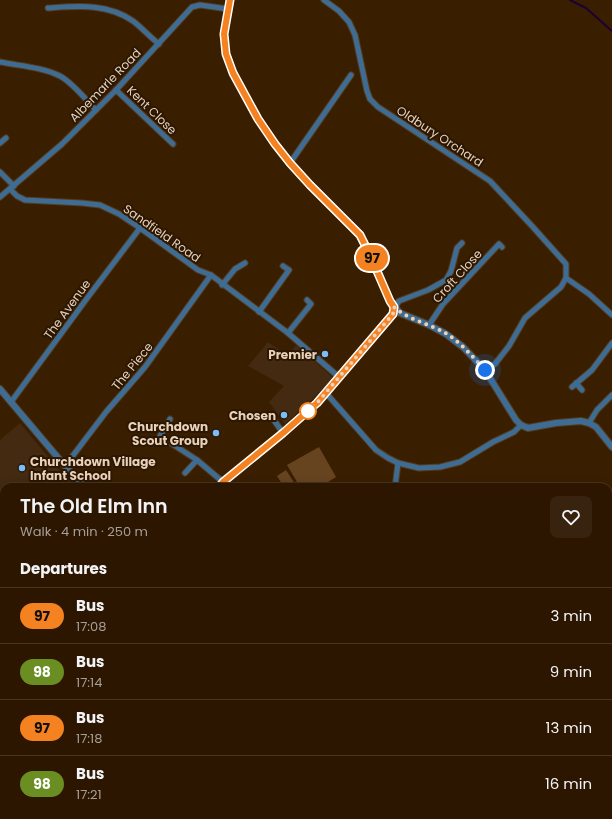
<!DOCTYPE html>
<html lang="en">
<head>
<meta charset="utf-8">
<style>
	body { margin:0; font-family:Poppins,sans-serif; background:#38230f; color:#f1f3f6; height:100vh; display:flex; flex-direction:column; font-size:15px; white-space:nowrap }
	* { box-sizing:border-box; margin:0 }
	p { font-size:13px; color:#a69f99 }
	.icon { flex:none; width:22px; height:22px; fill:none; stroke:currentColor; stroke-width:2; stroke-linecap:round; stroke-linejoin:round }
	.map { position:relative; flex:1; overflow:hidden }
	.details { position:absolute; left:0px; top:483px; width:612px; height:336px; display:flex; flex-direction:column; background:#2c1600; border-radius:12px 12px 0 0; box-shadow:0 2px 10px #0003,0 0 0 1px #483522 }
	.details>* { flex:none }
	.badge { padding:0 8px; border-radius:13px; font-size:14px; line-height:26px }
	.you { position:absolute; width:20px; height:20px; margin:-10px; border:3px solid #fff; border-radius:50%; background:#1a73e8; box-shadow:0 0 0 6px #1a73e833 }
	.map>.badge { position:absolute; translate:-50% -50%; box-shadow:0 0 0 2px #fff }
	h2 { padding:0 20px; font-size:15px; line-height:36px }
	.round { display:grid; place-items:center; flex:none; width:42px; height:42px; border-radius:8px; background:#38230f }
	.head { display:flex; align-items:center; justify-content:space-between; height:68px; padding:0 20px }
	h1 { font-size:19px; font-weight:600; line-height:30px }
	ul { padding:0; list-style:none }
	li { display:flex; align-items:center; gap:12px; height:56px; padding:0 20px; border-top:1px solid #483522 }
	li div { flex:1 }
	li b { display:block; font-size:15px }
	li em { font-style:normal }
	li .badge { min-width:44px; font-weight:700; text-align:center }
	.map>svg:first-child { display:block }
	.built { fill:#432a10 }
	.green { fill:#674420 }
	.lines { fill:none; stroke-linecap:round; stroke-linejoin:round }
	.stream { stroke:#1d0132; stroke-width:2 }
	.minor-casing { stroke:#563b1e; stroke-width:7 }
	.tertiary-casing { stroke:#563b1e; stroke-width:8 }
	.minor { stroke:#3e6c92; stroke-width:5 }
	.tertiary { stroke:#3e6c92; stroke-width:6 }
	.line-casing { stroke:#fff; stroke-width:9 }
	.line { stroke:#f58220; stroke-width:6 }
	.walk { stroke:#e9d1bb; stroke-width:4; stroke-dasharray:0 7.2 }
	.poi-dot { fill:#7abef8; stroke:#2b1702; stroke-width:1.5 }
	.stop-dot { fill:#fff; stroke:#f58220; stroke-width:2 }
	.labels { text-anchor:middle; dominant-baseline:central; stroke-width:4; stroke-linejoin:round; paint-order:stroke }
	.street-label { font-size:12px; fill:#e9d1bb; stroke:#2b1702 }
	.poi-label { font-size:12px; font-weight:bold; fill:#e9d1bb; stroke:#2b1702; text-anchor:end }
</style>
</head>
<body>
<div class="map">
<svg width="612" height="819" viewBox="0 0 612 819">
	<rect width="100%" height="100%" fill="#3a1e00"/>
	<g class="built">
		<path d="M268,342L288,356L296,345L332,377L331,380L308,403L285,424L269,402L284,386L248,366Z"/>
		<path d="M20,423L60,471L76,487H4V621L0,622V440Z"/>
	</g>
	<g class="green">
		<path d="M319,447L336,477L320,487H300L287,465Z"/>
		<path d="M286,470L297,487H284L277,476Z"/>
		<rect x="0" y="573" width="4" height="40"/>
		<path d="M186,815H428L433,819H182Z"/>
	</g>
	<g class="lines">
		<path class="stream" d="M570,0L586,8L612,31"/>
		<g class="minor-casing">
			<g id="minor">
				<path d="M324,0L339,11L349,22L355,35L367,91L370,99L378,107L490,181L532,226L566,264V278L561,287L525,318L509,346L495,364L485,370"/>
				<path d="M48,8C78,6 107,3 133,21C142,28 150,37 159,44"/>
				<path d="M0,62C20,66 42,67 60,76C73,83 86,100 96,110"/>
				<path d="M116,90L173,144"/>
				<path d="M0,143L6,138"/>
				<path d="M290,163L351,75"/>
				<path d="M0,172L14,186"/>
				<path d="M10,189L17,196L25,200L82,203L100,205L119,214L140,228L198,270L211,275L288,333L339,377"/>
				<path d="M0,197L62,144L116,90L192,7L200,5L228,9"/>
				<path d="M566,278L589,294L612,315"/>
				<path d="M222,285L235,269L245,263"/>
				<path d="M395,307L399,301L428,290L446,280L451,271L457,248L462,243"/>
				<path d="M259,312L289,270L283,266"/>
				<path d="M429,325L443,304L499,244L502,247"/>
				<path d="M288,333L311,304L307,300"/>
				<path d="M576,383L582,390"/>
				<path d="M572,387L592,370L612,343"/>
				<path d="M326,393L376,450L388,458L398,463L419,468L440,467L460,462L493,442L514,432L521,425"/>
				<path d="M11,402L85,301L140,228"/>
				<path d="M271,416L283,433"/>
				<path d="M170,419L160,436L197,460L223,482"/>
				<path d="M589,423L597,410L612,395"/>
				<path d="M65,466L106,412L145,367L211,275"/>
				<path d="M185,473L197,460"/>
				<path d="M395,487L398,463"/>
				<path d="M608,590L612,586"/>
				<path d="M0,629L4,628"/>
				<path d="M0,788L4,786"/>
				<path d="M608,788L612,790"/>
				<path d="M472,819L477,815"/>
			</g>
		</g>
		<g class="tertiary-casing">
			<g id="tertiary">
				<path d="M230,0L224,34L226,54L233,73L258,119L275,144L290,163L310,185L359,235L370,255L390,301L400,313L429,325L446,334L463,347L485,370L516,420L521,425L528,428L556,423L581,421L589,423L596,427L612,447"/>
				<path d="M0,389L65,466L86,487"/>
				<path d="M219,487L223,482L283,433L317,403L393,314L395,307"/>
				<path d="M608,502L612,501"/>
				<path d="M0,801L4,799"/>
			</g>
		</g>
		<use href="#minor" class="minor"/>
		<use href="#tertiary" class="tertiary"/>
	</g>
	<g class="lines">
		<g class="line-casing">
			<path id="line" d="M219,487L223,482L283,433L317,403L393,314L394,307L390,301L370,255L360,235L310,185L290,163L275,144L258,119L233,73L226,54L224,34L230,0"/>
		</g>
		<use href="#line" class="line"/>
		<path class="walk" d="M308,411L317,403L393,314L394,307C408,320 431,324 447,334C462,344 473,357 485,370"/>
	</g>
	<g class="poi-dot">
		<circle cx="325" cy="354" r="4"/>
		<circle cx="284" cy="415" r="4"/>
		<circle cx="216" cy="433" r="4"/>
		<circle cx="22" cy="468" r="4"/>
	</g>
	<circle class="stop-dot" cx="308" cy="411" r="8"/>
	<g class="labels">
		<g class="street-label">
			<text transform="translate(105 85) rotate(-46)">Albemarle Road</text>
			<text transform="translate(152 110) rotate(44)">Kent Close</text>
			<text transform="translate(440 136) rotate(33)">Oldbury Orchard</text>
			<text transform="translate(162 233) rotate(35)">Sandfield Road</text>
			<text transform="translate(457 276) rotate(-48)">Croft Close</text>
			<text transform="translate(67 309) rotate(-54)">The Avenue</text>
			<text transform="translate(132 366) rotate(-51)">The Piece</text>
		</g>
		<g class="poi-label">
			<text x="317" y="354">Premier</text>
			<text x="276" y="415">Chosen</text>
			<text x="208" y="426">Churchdown<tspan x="208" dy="14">Scout Group</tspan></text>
			<text x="30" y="461" text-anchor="start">Churchdown Village<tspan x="30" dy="14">Infant School</tspan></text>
		</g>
	</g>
</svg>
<div class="you" style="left:485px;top:370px"></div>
<b class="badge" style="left:372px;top:258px;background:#f58220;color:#111">97</b>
<section class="details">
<div class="head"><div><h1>The Old Elm Inn</h1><p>Walk · 4 min · 250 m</p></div><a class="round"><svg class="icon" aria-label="heart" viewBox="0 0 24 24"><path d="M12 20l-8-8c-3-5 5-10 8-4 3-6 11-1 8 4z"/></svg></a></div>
<h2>Departures</h2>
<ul>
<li><span class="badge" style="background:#f58220;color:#111">97</span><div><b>Bus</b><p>17:08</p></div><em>3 min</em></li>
<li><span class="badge" style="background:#6b8e23;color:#fff">98</span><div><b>Bus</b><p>17:14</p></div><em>9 min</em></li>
<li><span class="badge" style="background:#f58220;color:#111">97</span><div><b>Bus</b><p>17:18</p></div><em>13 min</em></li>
<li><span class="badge" style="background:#6b8e23;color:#fff">98</span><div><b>Bus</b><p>17:21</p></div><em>16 min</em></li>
</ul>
</section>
</div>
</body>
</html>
